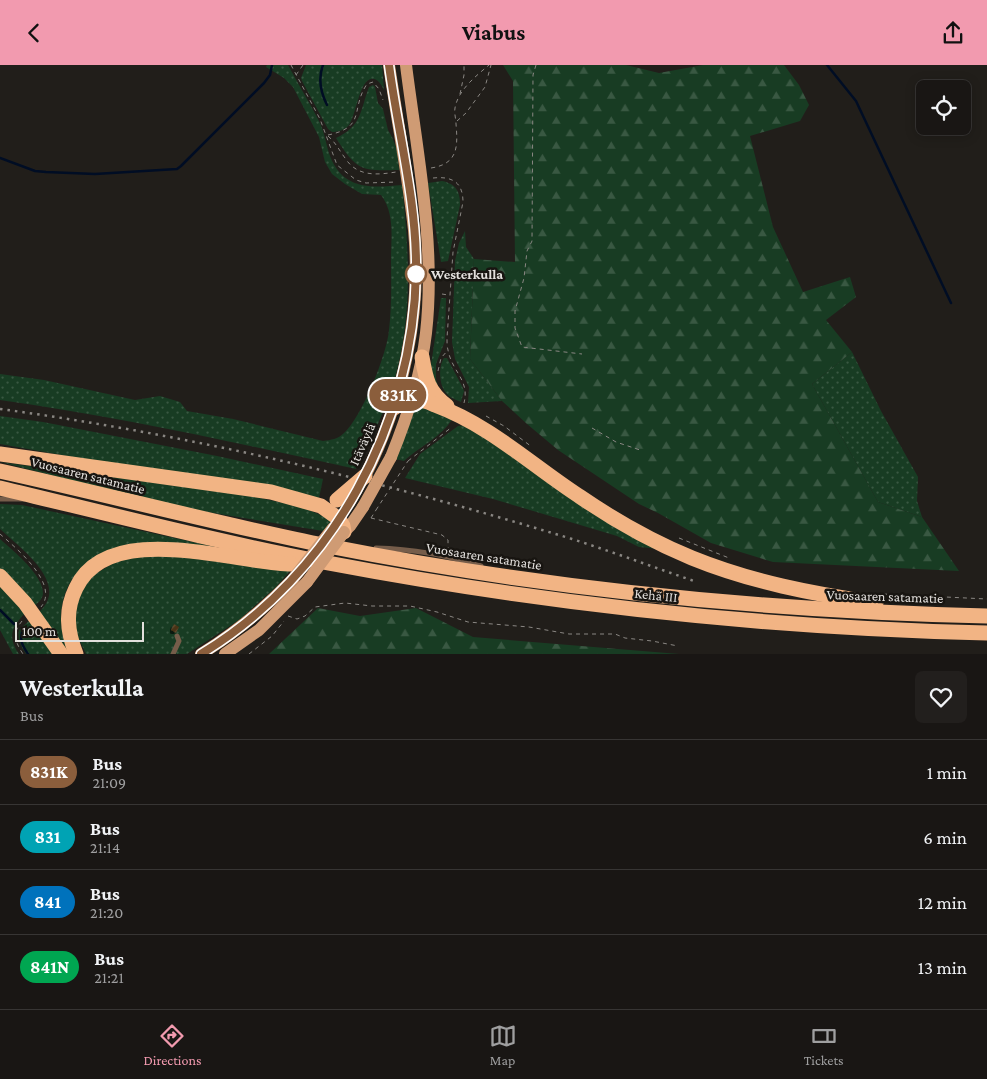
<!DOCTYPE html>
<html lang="en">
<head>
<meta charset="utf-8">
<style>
	body { margin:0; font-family:"Crimson Pro",serif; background:#221f1d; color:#f1f3f6; height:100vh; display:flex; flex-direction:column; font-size:19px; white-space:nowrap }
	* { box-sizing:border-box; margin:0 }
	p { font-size:16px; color:#9f9fa0 }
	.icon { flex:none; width:28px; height:28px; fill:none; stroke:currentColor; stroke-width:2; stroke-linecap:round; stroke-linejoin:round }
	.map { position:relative; height:589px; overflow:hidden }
	.sheet { display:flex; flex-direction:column; background:#191614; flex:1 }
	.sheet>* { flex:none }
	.badge { padding:0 10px; border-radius:16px; font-size:18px; line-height:32px }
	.controls { position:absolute; left:916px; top:15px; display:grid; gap:10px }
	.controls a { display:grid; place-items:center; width:55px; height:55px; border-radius:8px; background:#191614; box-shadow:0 2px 12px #0003,0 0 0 1px #373534; font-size:25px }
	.scale { position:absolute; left:15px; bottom:12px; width:129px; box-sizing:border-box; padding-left:5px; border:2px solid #e3e0dd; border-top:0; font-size:14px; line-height:18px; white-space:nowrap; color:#e3e0dd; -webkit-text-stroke:4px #181511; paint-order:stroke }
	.map>.badge { position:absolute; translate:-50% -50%; box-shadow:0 0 0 2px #fff }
	.round { display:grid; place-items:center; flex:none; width:52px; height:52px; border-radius:8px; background:#221f1d }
	.head { display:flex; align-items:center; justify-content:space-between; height:85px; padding:0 20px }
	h1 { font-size:24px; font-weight:700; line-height:38px }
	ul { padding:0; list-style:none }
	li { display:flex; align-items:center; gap:15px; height:65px; padding:0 20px; border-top:1px solid #373534 }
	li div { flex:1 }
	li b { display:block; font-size:19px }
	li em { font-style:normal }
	li .badge { min-width:55px; font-weight:700; text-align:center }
	header { display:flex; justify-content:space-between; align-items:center; height:65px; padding:0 20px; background:#f29aaf; color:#111; font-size:22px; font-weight:700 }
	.dock { display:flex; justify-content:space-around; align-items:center; height:70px; border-top:1px solid #373534; background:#191614; font-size:14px; color:#9f9fa0 }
	.dock a { display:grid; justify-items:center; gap:2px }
	.dock .current { color:#f29aaf }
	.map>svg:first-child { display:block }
	.grass { fill:url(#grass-dots) }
	.forest { fill:url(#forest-firs) }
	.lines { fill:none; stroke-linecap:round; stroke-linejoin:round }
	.stream { stroke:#000d24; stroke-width:2.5 }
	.building { fill:url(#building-hatch); filter:url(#shadow) }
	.path { stroke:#8a8783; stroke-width:1; stroke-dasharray:4 4; stroke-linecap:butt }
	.lane { stroke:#765d4a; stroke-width:5 }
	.primary { stroke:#cf9b74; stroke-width:12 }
	.highway { stroke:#f2b484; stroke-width:15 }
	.rail { stroke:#898682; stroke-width:2.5; stroke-dasharray:2.5 5; stroke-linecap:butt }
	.path-bridge { stroke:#8a8783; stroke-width:1; stroke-dasharray:4 4; stroke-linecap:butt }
	.primary-bridge { stroke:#cf9b74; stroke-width:12 }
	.highway-bridge { stroke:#f2b484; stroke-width:15 }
	.line-casing { stroke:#fff; stroke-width:11 }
	.line { stroke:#8b5e3c; stroke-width:8 }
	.stop-dot { fill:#fff; stroke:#8b5e3c; stroke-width:2.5 }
	.labels { text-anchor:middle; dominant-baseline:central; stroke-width:5; stroke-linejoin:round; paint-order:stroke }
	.stop-label { font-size:14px; font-weight:bold; fill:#e3e0dd; stroke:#181511; text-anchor:start }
	.street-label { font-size:14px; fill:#e3e0dd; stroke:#181511 }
</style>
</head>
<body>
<header><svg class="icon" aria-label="back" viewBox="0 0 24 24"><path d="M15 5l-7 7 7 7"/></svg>Viabus<svg class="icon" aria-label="share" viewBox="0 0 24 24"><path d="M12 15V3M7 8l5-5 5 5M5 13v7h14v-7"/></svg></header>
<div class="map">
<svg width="987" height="589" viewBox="0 0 987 589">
	<defs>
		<pattern id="grass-dots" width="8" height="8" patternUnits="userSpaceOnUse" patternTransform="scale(1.25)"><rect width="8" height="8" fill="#183c23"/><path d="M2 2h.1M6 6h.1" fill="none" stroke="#395842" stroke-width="1.8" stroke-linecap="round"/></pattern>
		<pattern id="forest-firs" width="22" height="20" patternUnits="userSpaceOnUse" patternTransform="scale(1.25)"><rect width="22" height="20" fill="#183c23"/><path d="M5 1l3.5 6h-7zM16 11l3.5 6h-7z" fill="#395842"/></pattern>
		<pattern id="building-hatch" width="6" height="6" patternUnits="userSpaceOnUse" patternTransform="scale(1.25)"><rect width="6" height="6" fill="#4a3212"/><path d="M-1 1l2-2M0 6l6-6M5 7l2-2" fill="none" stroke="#644f34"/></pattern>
		<filter id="shadow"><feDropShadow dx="-2.5" dy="2.5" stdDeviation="0" flood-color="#0009"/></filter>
	</defs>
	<rect width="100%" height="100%" fill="#211e1a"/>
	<g class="grass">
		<path d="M267,0H288C298,19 310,38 320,58C325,69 326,80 330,91C343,125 371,123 402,120C409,184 413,250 395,313C387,342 370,377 356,404C238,378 120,352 0,335V309L44,315L135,335L160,331L180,337L187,346L233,354L323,376C331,375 338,374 344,368C362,352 387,289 389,265C392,241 391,216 391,193C391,171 395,149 381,130L362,129L345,119L332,109L325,97L319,72L293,22L284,13L266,2Z"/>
		<path d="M306,0H382L384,25C382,21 379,15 374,14C360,10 356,51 349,60C345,65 338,67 332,67L328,64L302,16L301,13Z"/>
		<path d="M373,20L375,22L378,38L383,44L388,65L392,72L397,85L399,105C361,106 357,106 336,73C362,61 360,46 369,22Z"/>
		<path d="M442,116C456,119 460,126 460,140L448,196L441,197L428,118Z"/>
		<path d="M465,166L466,182L474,194L470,294L502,336L468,338L469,322L455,294L452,277L455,196L459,178Z"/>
		<path d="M441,233H446L445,276L436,299V314L440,329L432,310L431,300Z"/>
		<path d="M852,287L881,346L918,412L917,436L922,452L878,437L812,319Z"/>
		<path d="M444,293H447L462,321L464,326L461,337C457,335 450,333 447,329C439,321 438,302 444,293Z"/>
		<path d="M415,340L453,353C441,373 420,381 404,396L395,394Z"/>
		<path d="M0,351L43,357L217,391L323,414L319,433L117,400L0,379Z"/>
		<path d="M466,360L660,484L639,482L617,471L493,434L405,413L420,389L458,361Z"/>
		<path d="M0,397L251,431L302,442L332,455L323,466L177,442Z"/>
		<path d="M0,439L22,440L216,482L87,499C83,503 77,508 73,513C58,535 57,566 70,589L39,547C71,519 20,483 0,464Z"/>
		<path d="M0,474C12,485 44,510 43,529C42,535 38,538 34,541L0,505Z"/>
		<path d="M172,490L290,506L276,522L239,555L187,589H86L75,566L73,543L90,512L124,492Z"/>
		<path d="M0,518L26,547C12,562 7,571 19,589H13L0,565Z"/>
		<path d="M30,555L54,589H26C21,581 17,574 19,565Z"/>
	</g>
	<g class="forest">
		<path d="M503,0H626L659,8L703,0H784L799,20L809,40L800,56L750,71L773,162L803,227L850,212L856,232L826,255L852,287L812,319L878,437L922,452L959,506L773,497L711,478L658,448L639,439L558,385L527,359L502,336L470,294L474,194L515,197L513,16Z"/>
		<path d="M318,543L360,551L416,543L473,572L679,589H269Z"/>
	</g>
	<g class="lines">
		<g class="stream">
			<path d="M323,0C318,13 321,28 327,40"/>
			<path d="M827,0L856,36L951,238"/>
			<path d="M0,93L35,106L46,107L95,109L177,104L181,101L264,18L270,10L272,0"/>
			<path d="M0,545L14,559"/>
			<path d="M23,564C19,575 22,580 28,589"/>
		</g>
	</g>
	<path class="building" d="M174,559L179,562L176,568L171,565Z"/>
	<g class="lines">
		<g class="path">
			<path d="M291,0L320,54L337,100L356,115L366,118L397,117"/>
			<path d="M536,0L533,10L532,176L527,186L524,213L515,246V263L522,282L582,289"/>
			<path d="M296,10L303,0"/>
			<path d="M460,29L464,10V0"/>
			<path d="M457,56L466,48L485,22L491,0"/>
			<path d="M328,70C367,62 350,44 367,19L373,17L379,24L383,35"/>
			<path d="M328,71C336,78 339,85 345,93C357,112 377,110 396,107"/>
			<path d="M431,103C458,99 458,82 456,59C456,54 454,48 455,43C458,25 476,11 489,0"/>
			<path d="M433,113C452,111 463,117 463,137L453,187L447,273C447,277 447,282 448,285C452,307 470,315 464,338"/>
			<path d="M442,229L448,230"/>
			<path d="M438,306L441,293L448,285"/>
			<path d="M486,351L504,361L532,382"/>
			<path d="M592,363L616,377L640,385"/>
			<path d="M408,396L452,362"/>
			<path d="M371,453L442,470L448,475V485"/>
			<path d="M371,453L376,445"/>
			<path d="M0,469C16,483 60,519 41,542"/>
			<path d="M679,473L729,493"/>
			<path d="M883,529L987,534"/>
			<path d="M288,551L297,554L305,551L315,542L345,538L372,541H410L437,547L468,557L529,562L569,569H615L625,573L652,576L678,581"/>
			<path d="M22,556C12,568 15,577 23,589"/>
			<path d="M249,589L272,571L284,556"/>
		</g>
		<g class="lane">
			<path d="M0,434H24"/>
			<path d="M376,483C412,484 447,490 481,501"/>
			<path d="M173,589L179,576L177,571"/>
		</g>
		<g class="primary">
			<path d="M391,392C407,353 421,311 426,268C436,179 417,88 406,0"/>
			<path d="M365,411C403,335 422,250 414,165C408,110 397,55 389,0"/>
			<path d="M344,467L350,461L363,442"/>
			<path d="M201,589C235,568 265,543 293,514"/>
			<path d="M225,589L259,565L307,517"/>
		</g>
		<g class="highway">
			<path d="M422,292C426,315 428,326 447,341"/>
			<path d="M394,343C398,340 404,335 410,334C418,333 428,337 435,340C491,361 530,399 579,431C614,455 653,477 692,493C751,517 813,529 876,538"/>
			<path d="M0,389L271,427L321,441L339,454L343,461L344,467"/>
			<path d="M0,406C109,430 218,459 328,481C545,524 766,546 987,551"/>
			<path d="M0,423C109,449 218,477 328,498C545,539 766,563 987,568"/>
			<path d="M0,511L25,538L61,589"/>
			<path d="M76,589C67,566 65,545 76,523C109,454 233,498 291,499"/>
		</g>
		<path class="rail" d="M0,344C194,370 385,417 572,474C613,487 653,502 694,516"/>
		<path class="path-bridge" d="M376,445L408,396"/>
		<g class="primary-bridge">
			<path d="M349,438L361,417"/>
			<path d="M363,442L391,392"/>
			<path d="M293,514L333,463"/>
			<path d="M307,517L344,467"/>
		</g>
		<path class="highway-bridge" d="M337,435L365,411"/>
	</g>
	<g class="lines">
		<g class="line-casing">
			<path id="line" d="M201,589C332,510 414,359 416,206C417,137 398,68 389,0"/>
		</g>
		<use href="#line" class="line"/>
	</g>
	<circle class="stop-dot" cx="416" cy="209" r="10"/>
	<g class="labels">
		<g class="stop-label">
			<text x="431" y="209">Westerkulla</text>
		</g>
		<g class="street-label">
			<text transform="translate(362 379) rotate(-66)">Itäväylä</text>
			<text transform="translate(88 410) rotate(14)">Vuosaaren satamatie</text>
			<text transform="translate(484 491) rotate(9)">Vuosaaren satamatie</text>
			<text transform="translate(656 530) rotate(6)">Kehä III</text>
			<text transform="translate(885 531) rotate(2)">Vuosaaren satamatie</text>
		</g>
	</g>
</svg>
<div class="controls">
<a><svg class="icon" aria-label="locate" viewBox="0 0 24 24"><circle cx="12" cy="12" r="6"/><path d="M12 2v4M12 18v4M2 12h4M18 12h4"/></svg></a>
</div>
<div class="scale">100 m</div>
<b class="badge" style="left:398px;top:330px;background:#8b5e3c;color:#fff">831K</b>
</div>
<section class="sheet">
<div class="head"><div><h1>Westerkulla</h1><p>Bus</p></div><a class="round"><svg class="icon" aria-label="heart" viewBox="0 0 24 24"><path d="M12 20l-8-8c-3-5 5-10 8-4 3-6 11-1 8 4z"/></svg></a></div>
<ul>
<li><span class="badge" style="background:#8b5e3c;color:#fff">831K</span><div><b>Bus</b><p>21:09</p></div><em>1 min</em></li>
<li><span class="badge" style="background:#00a3b4;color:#fff">831</span><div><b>Bus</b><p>21:14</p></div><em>6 min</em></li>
<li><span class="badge" style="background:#0072bc;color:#fff">841</span><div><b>Bus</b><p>21:20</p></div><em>12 min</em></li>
<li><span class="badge" style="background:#00a651;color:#fff">841N</span><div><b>Bus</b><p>21:21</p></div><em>13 min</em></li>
</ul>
</section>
<nav class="dock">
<a class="current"><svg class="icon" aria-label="directions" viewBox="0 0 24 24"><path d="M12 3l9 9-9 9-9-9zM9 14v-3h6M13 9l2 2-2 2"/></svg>Directions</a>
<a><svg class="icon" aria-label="map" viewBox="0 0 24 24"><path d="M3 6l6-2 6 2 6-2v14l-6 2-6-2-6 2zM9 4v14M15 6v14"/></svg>Map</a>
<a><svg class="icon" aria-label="tickets" viewBox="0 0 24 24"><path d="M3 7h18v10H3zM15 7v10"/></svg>Tickets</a>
</nav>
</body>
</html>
